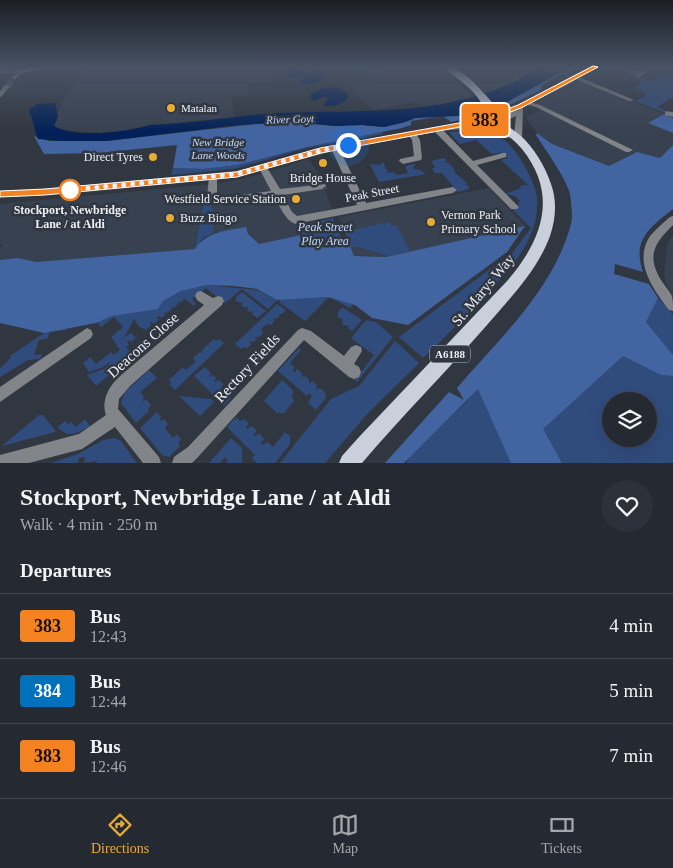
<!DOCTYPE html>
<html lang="en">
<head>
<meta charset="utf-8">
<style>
	body { margin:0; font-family:Georgia,serif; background:#2d3139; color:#f1f3f6; height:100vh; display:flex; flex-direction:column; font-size:19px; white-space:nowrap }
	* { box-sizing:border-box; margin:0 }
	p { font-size:16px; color:#a3a6ab }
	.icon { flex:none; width:28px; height:28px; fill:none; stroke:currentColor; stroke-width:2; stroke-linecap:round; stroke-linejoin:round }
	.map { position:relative; height:463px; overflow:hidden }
	.side { display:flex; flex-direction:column; background:#252931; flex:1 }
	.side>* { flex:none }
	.badge { padding:0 10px; border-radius:4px; font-size:18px; line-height:32px }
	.controls { position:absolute; left:602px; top:392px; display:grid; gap:10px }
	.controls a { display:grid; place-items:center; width:55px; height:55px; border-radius:50%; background:#252931; box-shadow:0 5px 20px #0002,0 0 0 1px #42454d; font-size:25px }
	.you { position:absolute; width:25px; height:25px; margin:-12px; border:4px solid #fff; border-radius:50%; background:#1a73e8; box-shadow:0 0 0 8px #1a73e833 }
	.map>.badge { position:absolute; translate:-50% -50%; box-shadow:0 0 0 2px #fff }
	h2 { padding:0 20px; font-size:19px; line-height:45px }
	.round { display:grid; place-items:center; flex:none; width:52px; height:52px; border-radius:26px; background:#2d3139 }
	.head { display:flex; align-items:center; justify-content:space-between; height:85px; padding:0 20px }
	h1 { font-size:24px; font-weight:700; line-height:38px }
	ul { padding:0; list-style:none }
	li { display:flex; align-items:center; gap:15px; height:65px; padding:0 20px; border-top:1px solid #42454d }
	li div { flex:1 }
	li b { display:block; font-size:19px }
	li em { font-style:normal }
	li .badge { min-width:55px; font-weight:700; text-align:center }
	.tabs { display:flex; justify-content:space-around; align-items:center; height:70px; border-top:1px solid #42454d; background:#252931; font-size:14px; color:#a3a6ab }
	.tabs a { display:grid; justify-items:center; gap:2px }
	.tabs .on { color:#e6ac36 }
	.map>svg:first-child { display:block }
	.built { fill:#384150 }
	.green { fill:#304c7d; fill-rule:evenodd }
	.forest { fill:#4265a2 }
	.water { fill:#032158 }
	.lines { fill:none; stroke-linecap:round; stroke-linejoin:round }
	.tertiary-tunnel { stroke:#4d535c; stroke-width:7; stroke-dasharray:7 3; stroke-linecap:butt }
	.minor { fill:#818489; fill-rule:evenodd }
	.tertiary { fill:#818489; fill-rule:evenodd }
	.primary { fill:#cad0db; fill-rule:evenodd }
	.line { fill:#f58220; stroke:#fff }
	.walk { stroke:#ecf0f6; stroke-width:5; stroke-dasharray:0 9 }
	.poi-dot { fill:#e6ac36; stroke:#313741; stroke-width:2 }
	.stop-dot { fill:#fff; stroke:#f58220; stroke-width:2.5 }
	.labels { text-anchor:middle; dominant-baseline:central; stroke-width:5; stroke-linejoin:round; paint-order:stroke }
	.far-poi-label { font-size:11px; fill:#ecf0f6; stroke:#313741; text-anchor:start }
	.far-water-label { font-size:11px; font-style:italic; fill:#c1d6fa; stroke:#313741 }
	.far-park-label { font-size:11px; font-style:italic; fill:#c6dbfe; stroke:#313741 }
	.shield { fill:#313741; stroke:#b4b8c0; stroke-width:1 }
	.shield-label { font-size:11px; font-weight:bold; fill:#ecf0f6 }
	.poi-label { font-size:12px; fill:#ecf0f6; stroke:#313741; text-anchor:end }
	.street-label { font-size:12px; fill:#ecf0f6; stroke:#313741 }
	.stop-label { font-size:12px; font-weight:bold; fill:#ecf0f6; stroke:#313741 }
	.park-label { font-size:12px; font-style:italic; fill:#c6dbfe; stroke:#313741 }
	.near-street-label { font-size:15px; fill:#ecf0f6; stroke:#313741 }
</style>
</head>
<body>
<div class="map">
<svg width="673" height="463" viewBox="0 0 673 463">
	<rect width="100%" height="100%" fill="#313741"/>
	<g class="built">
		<path d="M85,67H292L274,74L275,80L248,83V95L231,97L235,117L150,125L136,129L104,133L71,131L58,128L54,126V122L61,104Z"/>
		<path d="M321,67H443L472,96L439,105L436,104L424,107L417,102L373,110L348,87L376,80L367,75L360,76L339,70L334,72Z"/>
		<path d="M459,67H535L519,79L498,89L485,93Z"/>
		<path d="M580,81L664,114L648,123L673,133V145L660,158L637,152L609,166L552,144L537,133L526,118L541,110L533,105L534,102Z"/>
		<path d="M308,159L325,181L328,189L325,190L332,209L302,216L297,225L300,235L259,244L248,234L246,228L213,233V208L204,201L195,249L36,262L18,258L0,260V249L3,244H0V204L222,183L261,174Z"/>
		<path d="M489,188L525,226L386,257L354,256L339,217Z"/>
		<path d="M673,235V295L666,284L664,274L667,244Z"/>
	</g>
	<g class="green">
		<path d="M656,69L673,74V98H671L657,107L666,111L663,112L635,101L647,95L635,88L643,82L624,75L627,73L651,81L658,79L656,78L657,77L652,75L658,77L665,73L654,70Z"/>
		<path d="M476,130C500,132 511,143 523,163C529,175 535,184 537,198C541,242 502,278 474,307C457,324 441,342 423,358L399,337L513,252L531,228L512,209L519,207L518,203L520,201L515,196L505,194L521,188L520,186L525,185L529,186L501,160L508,158L502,153L492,154L476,140L460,144L449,132Z"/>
		<path d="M382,132L384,134L303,149L234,169L171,175L173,168L203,169L237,165L307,147Z"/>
		<path d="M444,158L447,161L444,162L449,163L455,170L453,171L467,183L465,184L470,187H468L469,189L458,192L442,173H435L432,169L435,167L431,161Z"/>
		<path d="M383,162L388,173L394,172L396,175L408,173L405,166L414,164L415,166H413L414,169L420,170L426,174L379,182L370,164L380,165Z"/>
		<path d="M204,201H208L213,208V233L203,238L195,249Z"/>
		<path d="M333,218L344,244C323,250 305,248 298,225Z"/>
		<path d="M389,222L391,226L396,225L410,251L389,256L358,247L351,248L345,232Z"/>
		<path d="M207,285L257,290L277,300L268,309L242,289L225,303L206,288L192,299L196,304L194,306L185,299L180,303L178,301V304L174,308L172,306V309L167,313L164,312L165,315L161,318L158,316L157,318L159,320L153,324L151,322L150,323L151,326L146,330L139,327L134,319L125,336L120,340L131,333L136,338L131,342L129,340L127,342L129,345L126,347L133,355L96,386L87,375L104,369L110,364L109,363L103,367L89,372L83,363L90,357L96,364L111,352L114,355L120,350L111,337L123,327L114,317L101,327L97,322L112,316L163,301L181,291Z"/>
		<path d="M242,292L266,311L257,318L252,314L253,310L250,312L247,310L248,306L245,308L241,305L243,302L240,303L236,301V297Z"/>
		<path d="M328,297L353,304L350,308L329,297L305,321L279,302L281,299Z"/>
		<path d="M658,298L673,314V355L646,322Z"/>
		<path d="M277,304L286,310L282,314H278L280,316L276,319L273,318L274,321L271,325L267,324L261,329L263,333L259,337H255L257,339L253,342L249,341L251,345L247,348L243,347L241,349L235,344Z"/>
		<path d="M342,307L362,320L352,331L348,328L349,325L346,326L342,324L343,320L338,317V312Z"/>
		<path d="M366,320L376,322L393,337L357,382L349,376L350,374L356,379L374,355L351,338Z"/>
		<path d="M66,328V330L50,332L47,339L39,340L34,355L42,354L40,359L28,360L0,377V368L11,358L10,356L44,333Z"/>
		<path d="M214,339L216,341L219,339L224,343L175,390L169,384L171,383L169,380L183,367L186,370L195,362L193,358L200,352L203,353L201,351L207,345L210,346L208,344Z"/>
		<path d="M395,341L419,363L369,412L325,463H280L331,399L359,386Z"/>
		<path d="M299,348L301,350L290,363L294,367L293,371L295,372L297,369L302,373L301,378L304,375L309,379V384L312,381L317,385L316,390L319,388L325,392L326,398L316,410L308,403L312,396L309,393L307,396L278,371Z"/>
		<path d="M623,356L661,375L673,376V463H562L542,429ZM611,401H649V439H611Z"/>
		<path d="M205,367L211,373L209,377L213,375L216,378L214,382L219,380L223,384L221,388L231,398L224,406L194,376Z"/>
		<path d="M149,370L157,378L140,392L144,397L142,402L146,399L151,405L148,409L149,411L136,423L121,403L125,392Z"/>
		<path d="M282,380L293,390L292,397L294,401L283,414L279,412L278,414L264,401Z"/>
		<path d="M478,388L512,463H407V460L411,455L467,401Z"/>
		<path d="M179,396L211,399L214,402L200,416Z"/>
		<path d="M157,412L161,417L159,422L164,419L168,424L165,429L173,438L177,434L181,439L178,444L180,446L169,457L162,455L140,428Z"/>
		<path d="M39,415H43L55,430V432L2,446Z"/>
		<path d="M236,417L240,421L245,419L249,424L246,427L247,429L252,426L257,431L253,435L255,436L260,434L264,439L261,443L262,445L268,442L273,447L285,432L290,436V444L275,463H257L252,458L255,455L227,427Z"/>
		<path d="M85,419L90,426C79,433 67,439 58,427L65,421L68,424L71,422L76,427Z"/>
		<path d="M114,438L120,440L137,463H97V461L84,463L85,457L79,458L78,462L76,463H51L78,454L103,440Z"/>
		<path d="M231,438L242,448V463H226L228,460L225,457L220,463H209Z"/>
	</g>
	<g class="forest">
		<path d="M570,67H579L568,74L569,77L562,74L542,85L541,90L503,108L499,106Z"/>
		<path d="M664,114L673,118V133L648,123Z"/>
		<path d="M442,115L480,116L451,122L443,116L411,121V125L402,128L307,147L237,165L203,169L173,168L177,145L98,153L44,154L34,136L49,141H107L256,124L292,122L336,126L362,125L384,127L405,122L415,118Z"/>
		<path d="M537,133L552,144L609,166L637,152L660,158L673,145V209C649,228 632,240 643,272L615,264L614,274L649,284L658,298L646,322L673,355V376L661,375L623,356L543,429L562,463H511L478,389L404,463H385L449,392L464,400L457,388C499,339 554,289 571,224C573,216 571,202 570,194C566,178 545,149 536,135Z"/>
		<path d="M525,226L507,252L408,325L372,318L355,305L328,297L277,300L257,289L234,286L207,285L181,291L163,301L158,309L112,316L96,323L44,333L0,323V260L18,258L36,262L195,249C207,231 226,231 246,227L248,234L259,244L301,235C319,252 328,248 349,243L354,256L386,257Z"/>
	</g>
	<g class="water">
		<path d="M307,67L320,70L325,75C320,84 309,85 300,84L306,76L288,77L290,72Z"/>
		<path d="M542,67H570L500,106L475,115L415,118L405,122L384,127L362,125L336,126L292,122L237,125L107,141H60L38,139C34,130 34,120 29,112L30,108L35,107L36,104L55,103L58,116L54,126C77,139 125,132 150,125C193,124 236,115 279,113C374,109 456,119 542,67Z"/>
		<path d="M326,87L338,88L348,94V97C342,106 333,106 324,106L328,98L324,97L313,101L310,96L312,93Z"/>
	</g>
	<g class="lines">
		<path class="tertiary-tunnel" d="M7,86L14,78"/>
		<g class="minor">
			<path d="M381,67H392L373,73L370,71Z"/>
			<path d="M616,67H625L640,72L649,67H657L638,78L636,77V75Z"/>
			<path d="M0,70L21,69L24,71L21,73L0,74Z"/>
			<path d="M575,77H579L634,100L629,101L575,79Z"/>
			<path d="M526,101L540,105L633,150L629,152H626L536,107L524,104V102Z"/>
			<path d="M665,111L673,112V117L665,115Z"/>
			<path d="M434,127H440L473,161L503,153H506V157L477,165L519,207L517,209H511L434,131Z"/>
			<path d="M409,132H415L420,140L422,158L421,160L403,164L399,161L400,159L414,156L412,140L408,134Z"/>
			<path d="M332,146H335L339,148L366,203L453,187L457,190L453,193L295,224C284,219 280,206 274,196L217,205L214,204L207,197L209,177L213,174L217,177V196L219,198L271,191L259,168L263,165L266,166L280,189L325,184L326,186L322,189L283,195L292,212L297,216L357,205L331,148Z"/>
			<path d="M673,216V225C655,243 646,255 661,280C664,285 669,290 672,296C673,300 673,306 673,311L669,310C653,289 633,262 650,236C656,229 663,223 670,217Z"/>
			<path d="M201,291L213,298L218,296L222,297L224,301L222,305L130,386L119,399L118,409L159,457L161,463H143L115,427L82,449L29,463H0V455L79,434L106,415C101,400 109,386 120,376L204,305L197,300L195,296L197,292Z"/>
			<path d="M87,328L91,330L93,334L91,338L0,402V387Z"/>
			<path d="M302,328L311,331L344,356L351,347L356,345L361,347L362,351L354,364L359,367L361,372L359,377L354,379L349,377L304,340L198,457L192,463H172L174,457L188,447L298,330Z"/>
		</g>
		<g class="tertiary">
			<path d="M590,67H598L566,86L523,107L522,138L518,140L480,130V127L441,131L336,150L237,177L31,196L0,197V191L31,190L237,171L335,146L441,127L490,122L509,114L513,110L511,108L513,107L562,84ZM516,116L514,135L487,127L494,126Z"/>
			<path d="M21,69L24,71L16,79H12V77Z"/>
			<path d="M5,85L10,86L2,96L0,97V91Z"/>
		</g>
		<g class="primary">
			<path d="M33,67H55L21,73L17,71Z"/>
			<path d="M444,67C465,67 480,90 493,103L494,105L491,107C498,120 510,127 521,136C534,148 545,166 551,184C557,201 556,218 550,236C537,271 511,297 487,325C446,372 402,416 362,463H339L342,456L359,437L508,280C542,240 559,195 522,149C513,138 500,131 491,120C485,114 483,104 478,98C469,85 455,78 444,67Z"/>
		</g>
	</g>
	<linearGradient id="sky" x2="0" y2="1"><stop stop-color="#1b1e24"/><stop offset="0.51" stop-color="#485365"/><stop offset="1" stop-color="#485365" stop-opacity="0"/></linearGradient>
	<rect width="673" height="132" fill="url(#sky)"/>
	<path class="line" d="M593,66L598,67L523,107L486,122L321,153L237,177L45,195L0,197V191L45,189L236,172L320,148L481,119L518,105Z"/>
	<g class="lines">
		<path class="walk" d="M70,190L237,174L320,151L348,145"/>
	</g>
	<g class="poi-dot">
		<circle cx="171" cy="108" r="5"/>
		<circle cx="153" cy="157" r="5"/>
		<circle cx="323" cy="163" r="5"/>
		<circle cx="296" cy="199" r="5"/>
		<circle cx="170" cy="218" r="5"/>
		<circle cx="431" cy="222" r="5"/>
	</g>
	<circle class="stop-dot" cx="70" cy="190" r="10"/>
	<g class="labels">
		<g class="far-poi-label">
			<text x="181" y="108">Matalan</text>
		</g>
		<g class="far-water-label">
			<text transform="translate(290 119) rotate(-2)">River Goyt</text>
		</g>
		<g class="far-park-label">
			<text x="218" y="142">New Bridge<tspan x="218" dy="13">Lane Woods</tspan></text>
		</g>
		<rect class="shield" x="430" y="345.5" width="40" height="17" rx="4"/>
		<g class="shield-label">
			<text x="450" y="354">A6188</text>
		</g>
		<g class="poi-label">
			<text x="143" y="157">Direct Tyres</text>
			<text x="323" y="178" text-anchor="middle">Bridge House</text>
			<text x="286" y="199">Westfield Service Station</text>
			<text x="441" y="215" text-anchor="start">Vernon Park<tspan x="441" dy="14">Primary School</tspan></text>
			<text x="180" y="218" text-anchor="start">Buzz Bingo</text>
		</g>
		<g class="street-label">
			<text transform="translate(372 193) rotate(-11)">Peak Street</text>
		</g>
		<g class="stop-label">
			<text x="70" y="210">Stockport, Newbridge<tspan x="70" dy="14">Lane / at Aldi</tspan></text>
		</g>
		<g class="park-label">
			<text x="325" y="227">Peak Street<tspan x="325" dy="14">Play Area</tspan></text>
		</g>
		<g class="near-street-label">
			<text transform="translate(483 290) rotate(-50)">St. Marys Way</text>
			<text transform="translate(143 345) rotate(-42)">Deacons Close</text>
			<text transform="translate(247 368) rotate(-47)">Rectory Fields</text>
		</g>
	</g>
</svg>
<div class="controls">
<a><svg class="icon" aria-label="layers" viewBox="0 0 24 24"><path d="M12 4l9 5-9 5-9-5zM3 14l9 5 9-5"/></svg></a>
</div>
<div class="you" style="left:348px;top:145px"></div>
<b class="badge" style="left:485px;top:120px;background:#f58220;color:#111">383</b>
</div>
<section class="side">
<div class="head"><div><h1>Stockport, Newbridge Lane / at Aldi</h1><p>Walk · 4 min · 250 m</p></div><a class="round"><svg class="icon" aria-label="heart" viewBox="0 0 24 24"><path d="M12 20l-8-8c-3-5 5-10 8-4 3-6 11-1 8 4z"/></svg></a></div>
<h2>Departures</h2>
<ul>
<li><span class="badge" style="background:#f58220;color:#111">383</span><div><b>Bus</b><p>12:43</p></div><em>4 min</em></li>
<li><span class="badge" style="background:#0072bc;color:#fff">384</span><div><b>Bus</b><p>12:44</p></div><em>5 min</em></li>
<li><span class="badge" style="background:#f58220;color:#111">383</span><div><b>Bus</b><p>12:46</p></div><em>7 min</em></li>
</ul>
</section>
<nav class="tabs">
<a class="on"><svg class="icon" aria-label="directions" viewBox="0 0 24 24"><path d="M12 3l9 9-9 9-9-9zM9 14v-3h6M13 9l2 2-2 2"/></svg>Directions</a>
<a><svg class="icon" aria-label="map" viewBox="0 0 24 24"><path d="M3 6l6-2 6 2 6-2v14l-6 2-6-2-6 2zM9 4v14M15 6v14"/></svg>Map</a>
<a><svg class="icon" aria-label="tickets" viewBox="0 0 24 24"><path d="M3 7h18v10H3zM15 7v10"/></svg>Tickets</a>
</nav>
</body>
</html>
